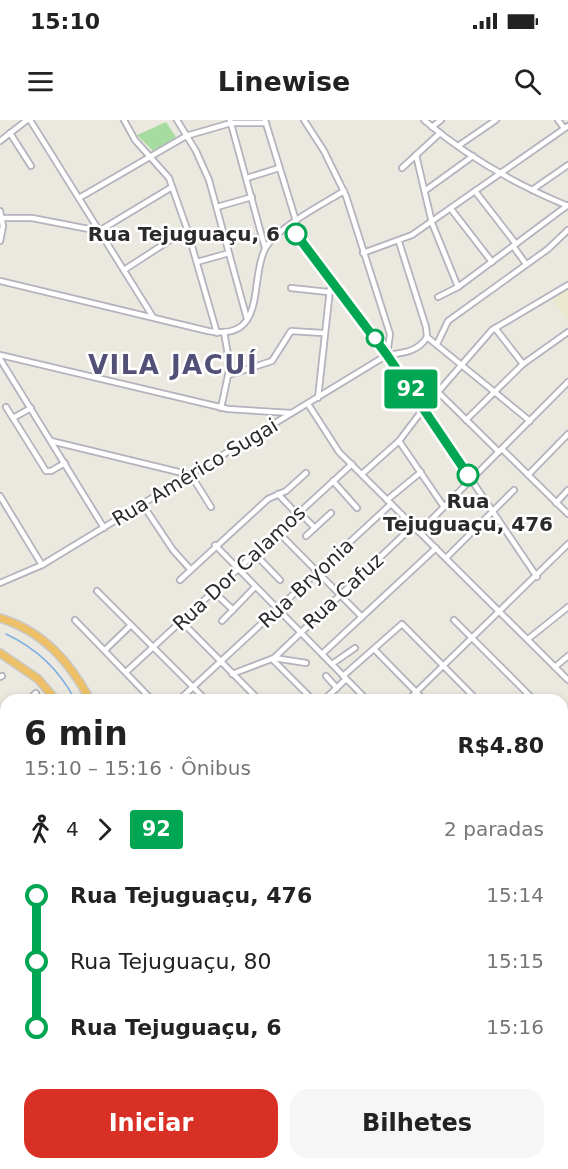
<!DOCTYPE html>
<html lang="pt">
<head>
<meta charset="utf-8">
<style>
	body { margin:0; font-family:"DejaVu Sans",sans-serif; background:#f6f6f6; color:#222; height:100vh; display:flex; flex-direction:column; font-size:22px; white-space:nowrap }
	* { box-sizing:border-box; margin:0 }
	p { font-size:20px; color:#767676 }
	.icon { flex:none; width:33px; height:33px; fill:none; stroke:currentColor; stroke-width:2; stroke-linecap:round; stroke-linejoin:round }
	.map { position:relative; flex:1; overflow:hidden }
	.details { position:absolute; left:0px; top:574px; width:568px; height:476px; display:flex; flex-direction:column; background:#fff; border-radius:18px 18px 0 0; box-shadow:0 3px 9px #0003 }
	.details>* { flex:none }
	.badge { padding:0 12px; border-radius:4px; font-size:21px; line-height:39px }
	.map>.badge { position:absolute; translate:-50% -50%; box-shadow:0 0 0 3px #fff }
	.legs { display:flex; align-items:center; gap:9px; height:66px; padding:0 24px; font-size:20px }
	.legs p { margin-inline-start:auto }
	.headline { display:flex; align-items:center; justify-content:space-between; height:102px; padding:0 24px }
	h1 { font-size:33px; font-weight:600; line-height:45px }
	.cta { display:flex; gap:12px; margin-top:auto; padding:12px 24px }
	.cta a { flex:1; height:69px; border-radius:18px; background:#d93025; color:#fff; font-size:24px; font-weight:600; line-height:69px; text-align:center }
	.cta a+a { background:#f6f6f6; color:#222 }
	ul { padding:0 24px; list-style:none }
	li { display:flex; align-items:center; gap:21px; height:66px; font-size:22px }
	li i { display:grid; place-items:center; width:9px; height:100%; margin:0 8px; background:currentColor }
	li i::after { content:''; width:15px; height:15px; margin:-8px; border:4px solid; border-radius:50%; background:#fff }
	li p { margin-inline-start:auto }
	li:first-child i { background:linear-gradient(#0000 50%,currentColor 0) }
	li:last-child i { background:linear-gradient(currentColor 50%,#0000 0) }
	.status { display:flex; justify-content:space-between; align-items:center; height:42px; padding:0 30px; background:#fff; direction:ltr }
	.status svg { height:16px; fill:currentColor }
	header { display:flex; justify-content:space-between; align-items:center; height:78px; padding:0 24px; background:#fff; font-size:27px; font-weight:600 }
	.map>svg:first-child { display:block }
	.education { fill:#ebe8d0 }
	.park { fill:#a7dca1 }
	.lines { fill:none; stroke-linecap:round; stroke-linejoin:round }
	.stream { stroke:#7cb0e3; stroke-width:1.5 }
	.minor-casing { stroke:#b3b2bd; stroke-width:8 }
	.major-casing { stroke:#c8c8c8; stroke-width:9 }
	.highway-casing { stroke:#c8c8c8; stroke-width:10 }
	.minor { stroke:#fff; stroke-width:4.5 }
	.major { stroke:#e3e26c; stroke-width:6 }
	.highway { stroke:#eec067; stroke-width:7 }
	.line-1-casing { stroke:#fff; stroke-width:14 }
	.line-1 { stroke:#00a651; stroke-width:9 }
	.stop-1-dot { fill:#fff; stroke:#00a651; stroke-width:3 }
	.labels { text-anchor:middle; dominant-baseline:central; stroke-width:5; stroke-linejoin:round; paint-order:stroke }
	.stop-label { font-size:20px; font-weight:bold; fill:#2b2b2b; stroke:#fff; text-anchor:end }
	.street-label { font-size:20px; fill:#2b2b2b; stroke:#fff }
	.district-label { font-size:26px; font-weight:bold; letter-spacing:1.5px; fill:#525077; stroke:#fff }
</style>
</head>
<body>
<div class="status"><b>15:10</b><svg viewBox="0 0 49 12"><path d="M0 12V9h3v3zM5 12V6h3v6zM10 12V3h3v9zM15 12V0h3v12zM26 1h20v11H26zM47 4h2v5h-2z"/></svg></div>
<header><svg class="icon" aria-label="menu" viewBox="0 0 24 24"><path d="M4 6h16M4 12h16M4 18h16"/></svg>Linewise<svg class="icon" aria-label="search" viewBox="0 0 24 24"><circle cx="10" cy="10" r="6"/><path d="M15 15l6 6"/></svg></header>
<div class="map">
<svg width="568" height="1049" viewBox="0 0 568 1049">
	<rect width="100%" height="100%" fill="#ebe9df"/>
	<g class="education">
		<path d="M568,165V203L550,176Z"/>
		<path d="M27,1044L33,1049H0V1046Z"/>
	</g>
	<path class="park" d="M166,2L176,17L155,33L137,15Z"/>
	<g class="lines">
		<g class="stream">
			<path d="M6,514C36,528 60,551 75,580"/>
			<path d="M559,1044L561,1049"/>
		</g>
		<g class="minor-casing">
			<g id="minor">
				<path d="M30,0L153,197"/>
				<path d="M124,0L135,20L169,58L187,109L217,213"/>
				<path d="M177,0L196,31L209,60L247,199"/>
				<path d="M230,0L265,128"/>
				<path d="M265,0L296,101"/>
				<path d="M304,0L324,31L346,76L390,214L387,235"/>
				<path d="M424,0C466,36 517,65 568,86"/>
				<path d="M558,0L564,8"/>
				<path d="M432,7L441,0"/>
				<path d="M10,13L31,46"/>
				<path d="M0,21L27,0"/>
				<path d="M458,26L496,0"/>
				<path d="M416,35L432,103L458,167"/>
				<path d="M402,48L440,13"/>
				<path d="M247,58L279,48"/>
				<path d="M426,70L473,36"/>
				<path d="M532,70L568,45"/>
				<path d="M475,71L516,124"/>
				<path d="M79,78L186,16L231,3H266"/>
				<path d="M217,87L252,77"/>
				<path d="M451,89L492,142"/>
				<path d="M0,91L3,106L0,121"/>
				<path d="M2,98H32L99,111L172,67"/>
				<path d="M290,106L387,235L537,457"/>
				<path d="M513,126L526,144"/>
				<path d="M363,133L412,115L568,6"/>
				<path d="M197,142L229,133"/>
				<path d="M124,150L187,109"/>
				<path d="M0,161L208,211C268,222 249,160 265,129C276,108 323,84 344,71"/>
				<path d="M291,168L328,172"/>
				<path d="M438,177L458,167L568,85"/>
				<path d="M495,208L523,244"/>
				<path d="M427,217L530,301"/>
				<path d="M437,224L448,201L548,129L568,110"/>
				<path d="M0,235L228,289L291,293"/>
				<path d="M0,239L104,408"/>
				<path d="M229,255L272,241L291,211L323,213"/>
				<path d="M438,272L499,332"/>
				<path d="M318,278L331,160"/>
				<path d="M308,284L339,332L568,560"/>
				<path d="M6,287L46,351H51L65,343"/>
				<path d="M221,288L230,246L224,212"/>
				<path d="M13,298L31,288"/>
				<path d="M466,300L523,244L568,212"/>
				<path d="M51,321L191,355L211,387"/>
				<path d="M399,321L444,387"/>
				<path d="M502,329L568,394"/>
				<path d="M362,354L399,321L424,288L492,210L568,165"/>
				<path d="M528,355L568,314"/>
				<path d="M333,361L357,388"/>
				<path d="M278,374L297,394"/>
				<path d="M0,376L42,445"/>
				<path d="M387,380L421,352"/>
				<path d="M556,383L568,370"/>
				<path d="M143,385L173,430L190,449"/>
				<path d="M299,392L315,408"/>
				<path d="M278,412L362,497"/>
				<path d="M419,412L568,262"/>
				<path d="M306,416L331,393"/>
				<path d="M215,425L367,580"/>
				<path d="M254,433L280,460"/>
				<path d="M446,438L514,370"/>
				<path d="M180,460L268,379L286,371L306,353"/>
				<path d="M0,463L42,445L387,235C403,233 418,232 427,217L426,207L399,122"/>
				<path d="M97,471L206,580"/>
				<path d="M213,471L233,490"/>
				<path d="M75,500L152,580"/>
				<path d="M454,500L534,580"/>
				<path d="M181,501L259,580"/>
				<path d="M222,501L255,467"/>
				<path d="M528,519L568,487"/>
				<path d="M105,530L131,505"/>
				<path d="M375,530L424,580"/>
				<path d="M322,534L436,428"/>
				<path d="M274,538L413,406"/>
				<path d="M272,539L313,580"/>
				<path d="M332,544L355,528"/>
				<path d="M555,547L568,536"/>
				<path d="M126,552L352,344"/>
				<path d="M232,554L274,538L306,543"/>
				<path d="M326,556L337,568"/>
				<path d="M343,556L402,504L477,580"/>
				<path d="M0,557L2,556"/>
				<path d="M28,580L36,573"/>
				<path d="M179,580L391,384"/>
				<path d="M324,580L346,559"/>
				<path d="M408,580L568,424"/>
				<path d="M0,598L6,603"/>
				<path d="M562,615L568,611"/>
				<path d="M562,636L568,642"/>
				<path d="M0,643L6,649"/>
				<path d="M562,646L568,643"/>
				<path d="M562,661L568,658"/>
				<path d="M562,667L568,673"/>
				<path d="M0,710L6,702"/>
				<path d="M562,722L568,727"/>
				<path d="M0,761L6,753"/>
				<path d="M0,775L6,776"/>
				<path d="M6,819L0,929L6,952"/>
				<path d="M562,834L568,840"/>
				<path d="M562,879L568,886"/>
				<path d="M562,956L568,951"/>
				<path d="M562,963L568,968"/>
				<path d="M562,992L568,1002"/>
				<path d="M0,1041L6,1040"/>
				<path d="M198,1044L204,1049"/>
				<path d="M258,1044L264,1049"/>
				<path d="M318,1044L324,1049"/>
				<path d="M387,1044L392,1049"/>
				<path d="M538,1044L540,1049"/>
				<path d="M74,1049L78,1044"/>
				<path d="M116,1049L120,1044"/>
				<path d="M173,1049L177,1044"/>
				<path d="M436,1049L442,1044"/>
				<path d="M480,1049L486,1044"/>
				<path d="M527,1049L532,1044"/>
			</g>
		</g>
		<g class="major-casing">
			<g id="major">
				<path d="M562,766L568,755"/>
				<path d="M562,791L568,780"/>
				<path d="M340,1049L345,1044"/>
				<path d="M357,1049L363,1044"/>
			</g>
		</g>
		<g class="highway-casing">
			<g id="highway">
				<path d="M0,498C43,511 70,542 90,580"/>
				<path d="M0,533L38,559L56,580"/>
				<path d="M562,1012L568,1025"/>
				<path d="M545,1044L547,1049"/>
			</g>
		</g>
		<use href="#minor" class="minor"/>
		<use href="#major" class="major"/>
		<use href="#highway" class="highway"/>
	</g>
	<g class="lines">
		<g class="line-1-casing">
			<path id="line-1" d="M296,114L387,235L468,355"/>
		</g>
		<use href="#line-1" class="line-1"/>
	</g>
	<g class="stop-1-dot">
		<circle cx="296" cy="114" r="10"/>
		<circle cx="375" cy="218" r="8"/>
		<circle cx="468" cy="355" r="10"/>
	</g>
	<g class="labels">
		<g class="stop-label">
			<text x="280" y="114">Rua Tejuguaçu, 6</text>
			<text x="468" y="381" text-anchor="middle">Rua<tspan x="468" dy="23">Tejuguaçu, 476</tspan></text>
		</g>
		<g class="street-label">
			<text transform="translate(195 352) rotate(-31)">Rua Américo Sugai</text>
			<text transform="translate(239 448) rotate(-43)">Rua Dor Calamos</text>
			<text transform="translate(306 463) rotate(-43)">Rua Bryonia</text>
			<text transform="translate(343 471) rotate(-43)">Rua Cafuz</text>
		</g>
		<g class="district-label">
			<text x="173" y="245">VILA JACUÍ</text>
		</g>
	</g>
</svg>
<b class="badge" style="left:411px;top:269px;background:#00a651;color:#fff">92</b>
<section class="details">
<div class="headline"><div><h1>6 min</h1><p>15:10 – 15:16 · Ônibus</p></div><b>R$4.80</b></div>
<div class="legs"><svg class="icon" aria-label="walk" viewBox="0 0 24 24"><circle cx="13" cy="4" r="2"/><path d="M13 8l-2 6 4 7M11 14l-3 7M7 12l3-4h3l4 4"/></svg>4<svg class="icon" aria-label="forward" viewBox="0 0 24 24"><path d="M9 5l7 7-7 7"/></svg><b class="badge" style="background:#00a651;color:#fff">92</b><p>2 paradas</p></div>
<ul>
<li><i style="color:#00a651"></i><b>Rua Tejuguaçu, 476</b><p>15:14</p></li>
<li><i style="color:#00a651"></i><span>Rua Tejuguaçu, 80</span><p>15:15</p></li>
<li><i style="color:#00a651"></i><b>Rua Tejuguaçu, 6</b><p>15:16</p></li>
</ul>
<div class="cta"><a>Iniciar</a><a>Bilhetes</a></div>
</section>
</div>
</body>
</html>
